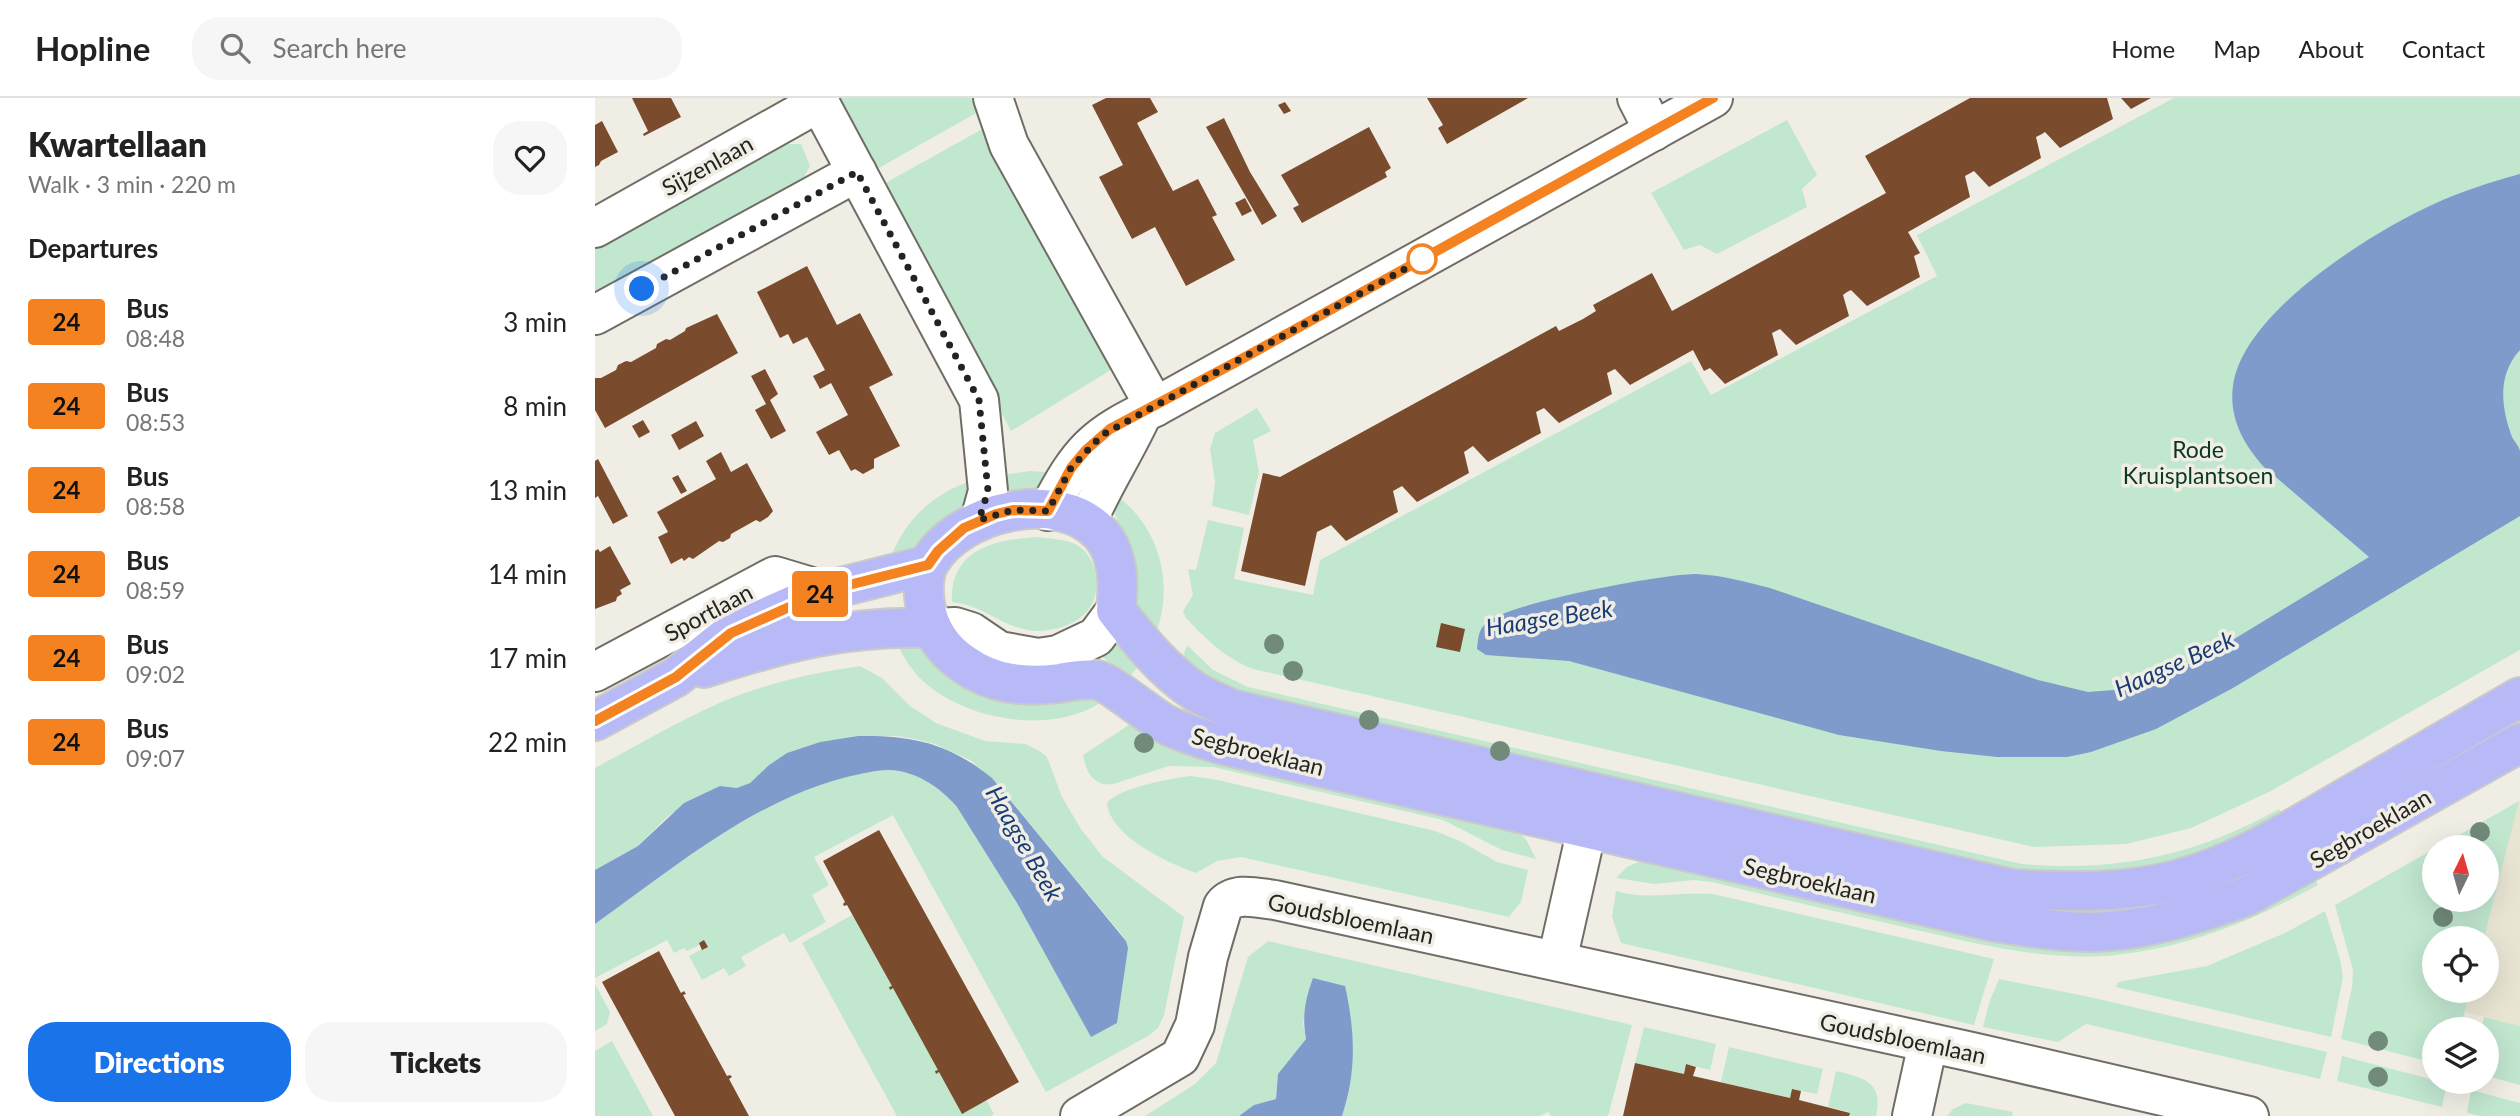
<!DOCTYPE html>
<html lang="en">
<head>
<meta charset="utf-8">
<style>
	body { margin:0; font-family:Lato,sans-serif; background:#f6f6f6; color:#222; height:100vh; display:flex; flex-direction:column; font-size:26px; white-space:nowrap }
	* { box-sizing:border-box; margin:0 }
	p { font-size:23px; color:#767676 }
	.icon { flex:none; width:38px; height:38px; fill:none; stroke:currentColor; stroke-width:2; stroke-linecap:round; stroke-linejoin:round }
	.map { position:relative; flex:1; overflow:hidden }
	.sheet { display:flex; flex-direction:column; background:#fff; width:595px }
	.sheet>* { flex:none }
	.badge { padding:0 14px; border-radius:5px; font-size:24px; line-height:46px }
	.needle { width:46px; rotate:5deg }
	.fabs { position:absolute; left:1827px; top:737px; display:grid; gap:14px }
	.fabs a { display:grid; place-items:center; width:77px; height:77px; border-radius:50%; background:#fff; box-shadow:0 7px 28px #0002; font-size:35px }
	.you { position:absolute; width:35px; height:35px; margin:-18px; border:5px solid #fff; border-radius:50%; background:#1a73e8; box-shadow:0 0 0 10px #1a73e833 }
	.map>.badge { position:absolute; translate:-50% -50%; box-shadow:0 0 0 4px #fff }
	h2 { padding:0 28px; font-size:26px; line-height:63px }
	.round { display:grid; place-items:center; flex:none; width:74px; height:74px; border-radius:28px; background:#f6f6f6 }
	.overview { display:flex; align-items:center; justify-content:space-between; height:119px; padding:0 28px }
	h1 { font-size:33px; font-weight:800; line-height:52px }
	.cta { display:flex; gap:14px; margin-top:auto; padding:14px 28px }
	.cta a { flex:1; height:80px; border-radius:28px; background:#1a73e8; color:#fff; font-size:28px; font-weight:800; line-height:80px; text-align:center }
	.cta a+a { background:#f6f6f6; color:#222 }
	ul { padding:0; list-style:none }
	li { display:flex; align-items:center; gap:21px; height:84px; padding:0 28px }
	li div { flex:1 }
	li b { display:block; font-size:26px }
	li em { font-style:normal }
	li .badge { min-width:77px; font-weight:700; text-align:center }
	header { display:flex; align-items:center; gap:42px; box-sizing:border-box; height:98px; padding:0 35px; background:#fff; border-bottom:2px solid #e0e0e0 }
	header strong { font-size:33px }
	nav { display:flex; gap:38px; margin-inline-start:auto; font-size:24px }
	.search { width:490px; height:63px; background:#f6f6f6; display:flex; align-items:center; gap:18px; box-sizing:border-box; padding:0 24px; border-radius:28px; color:#767676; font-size:26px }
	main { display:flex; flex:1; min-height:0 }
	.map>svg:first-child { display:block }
	.built { fill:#e8e5d3 }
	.green { fill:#c1e7cf }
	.water { fill:#7e9bcb }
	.building { fill:#7a4b2c }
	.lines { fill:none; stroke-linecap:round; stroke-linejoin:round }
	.minor-casing { stroke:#6f6d65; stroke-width:42 }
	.major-casing { stroke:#cacac9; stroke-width:42 }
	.minor { stroke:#fff; stroke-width:38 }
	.major { stroke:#b8baf8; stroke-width:38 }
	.tree { fill:#718a7a }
	.line-casing { stroke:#fff; stroke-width:16 }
	.line { stroke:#f58220; stroke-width:10 }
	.walk { stroke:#242320; stroke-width:7; stroke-dasharray:0 12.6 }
	.stop-dot { fill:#fff; stroke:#f58220; stroke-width:3.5 }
	.labels { text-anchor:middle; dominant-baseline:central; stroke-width:7; stroke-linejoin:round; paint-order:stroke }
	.street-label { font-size:23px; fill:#242320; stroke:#f0eee4 }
	.park-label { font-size:23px; fill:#093923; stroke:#f0eee4 }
	.water-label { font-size:24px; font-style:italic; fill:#193b76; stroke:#f0eee4 }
</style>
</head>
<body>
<header>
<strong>Hopline</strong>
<div class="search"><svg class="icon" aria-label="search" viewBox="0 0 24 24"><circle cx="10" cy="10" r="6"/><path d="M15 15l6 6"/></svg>Search here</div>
<nav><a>Home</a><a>Map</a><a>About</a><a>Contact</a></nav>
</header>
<main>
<section class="sheet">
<div class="overview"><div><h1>Kwartellaan</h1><p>Walk · 3 min · 220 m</p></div><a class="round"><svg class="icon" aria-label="heart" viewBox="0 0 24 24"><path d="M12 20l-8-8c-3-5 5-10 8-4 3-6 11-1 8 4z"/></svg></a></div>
<h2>Departures</h2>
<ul>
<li><span class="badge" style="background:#f58220;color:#111">24</span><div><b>Bus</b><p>08:48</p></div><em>3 min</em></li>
<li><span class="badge" style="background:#f58220;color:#111">24</span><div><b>Bus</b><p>08:53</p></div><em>8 min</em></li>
<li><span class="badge" style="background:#f58220;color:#111">24</span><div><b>Bus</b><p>08:58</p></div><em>13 min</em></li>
<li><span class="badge" style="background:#f58220;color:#111">24</span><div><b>Bus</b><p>08:59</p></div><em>14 min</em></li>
<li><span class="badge" style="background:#f58220;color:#111">24</span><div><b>Bus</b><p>09:02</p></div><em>17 min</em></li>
<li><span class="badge" style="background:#f58220;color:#111">24</span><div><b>Bus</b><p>09:07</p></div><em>22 min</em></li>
</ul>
<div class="cta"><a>Directions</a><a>Tickets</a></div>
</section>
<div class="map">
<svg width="1925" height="1018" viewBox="0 0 1925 1018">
	<rect width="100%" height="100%" fill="#f0eee4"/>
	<path class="built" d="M1925,703V928L1847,908L1851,893L1892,892V840H1864L1892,802V749L1895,720Z"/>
	<g class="green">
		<path d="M242,0H376L383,14L275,75Z"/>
		<path d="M1579,0H1925V552L1674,694L1596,730L1531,746L1439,749L658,571C630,560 612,542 591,520L588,513L598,497L593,471L601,472L613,422L649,430L639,481L718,497L725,462L1096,263L1116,297L1342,178L1322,137Z"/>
		<path d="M1192,22L1222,77L1207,91L1212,109L1122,156L1105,147L1089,152L1056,95Z"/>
		<path d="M391,29L519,270L416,333L285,88Z"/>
		<path d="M184,46H206L215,68L203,91L0,198V148Z"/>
		<path d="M662,310L676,333L658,342L664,374L654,417L617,408L620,384L615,351L620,335Z"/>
		<path d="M435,373L462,375L452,389L407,402L408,377Z"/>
		<path d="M376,383L375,405L326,450L295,461C309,423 337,396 376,383Z"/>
		<path d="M520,397C565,427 581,490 559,539L543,514L534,454L519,413Z"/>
		<path d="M444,439C456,441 471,441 482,447C491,452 498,463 500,473C507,504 489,525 459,531C416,541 396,508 357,504C354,451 401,441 444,439Z"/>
		<path d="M526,539L548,562L532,582L506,557Z"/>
		<path d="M301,544L318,546L328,552L475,598L509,602C460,638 371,623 328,583C316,572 308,558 301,544Z"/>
		<path d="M592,547L618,572L653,589L1427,766C1522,774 1600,758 1684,711L1691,723L1599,764L1468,783L650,602L585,566Z"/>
		<path d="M265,568L287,580L315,608L341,625L390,643L431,646L446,654L452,659L467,699L486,731L508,759L589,819L569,917L563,930L553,938L451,994L298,717L219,759L234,787L217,797L231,824L195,845L189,835L146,859L151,868L134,878L129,870L107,882L94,858L107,851L105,847L92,853L89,850L79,855L72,842L0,880V826C79,770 157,703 252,679C266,676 279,672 294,672C321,673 345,689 362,709L422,805L496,938L522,925L531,843L528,838L397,680L375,662L340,646L320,641L302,638H263L225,644L192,655L174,667L155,685L142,690L125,688L73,718L43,748L0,772V670C43,647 85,622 129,603C173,585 218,575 265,568Z"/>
		<path d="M543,621L919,729L932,743L941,761L907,752L848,722L618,669L574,668L518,686C499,689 491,674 488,657Z"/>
		<path d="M596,678L623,682L840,733L865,743L902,764L933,772L926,804L914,819L646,759L622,763L601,775C574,765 515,739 512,705C523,690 577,680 596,678Z"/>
		<path d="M1924,703L1889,840H1839V892L1875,893L1865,931H1839V965L1746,941L1757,889L1758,872L1740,807L1839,751V802H1892V749H1843Z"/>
		<path d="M1048,762L1465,844L1716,775L1723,787C1661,821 1600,847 1529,856C1455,866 1380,845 1309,829C1245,814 1181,800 1117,784L1099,782L1059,786L1021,780L1032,769Z"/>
		<path d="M1021,793C1053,803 1085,793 1118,796L1399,861L1379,927L1026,845L1017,819Z"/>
		<path d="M282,803L399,1016L395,1018H302L207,845Z"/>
		<path d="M1730,813L1745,861L1748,879L1736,939L1521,889L1523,884L1612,868L1690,835Z"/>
		<path d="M673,843L1037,927L1014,1015L1012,1018H956L953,1014L945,1018H747C762,974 760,933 749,888L718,880L708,925L711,941L683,976L681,1001L659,1007L644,1018H550L600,986L621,965L653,859Z"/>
		<path d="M1404,881L1490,898L1732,954L1725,981L1491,926L1463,944L1388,929L1394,905Z"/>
		<path d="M0,886L15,914L12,926L0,933Z"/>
		<path d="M1889,919L1925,928V987L1892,978V931H1886Z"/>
		<path d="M1049,929L1121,946L1115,972L1091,966L1089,976L1040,965Z"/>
		<path d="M17,943L58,1018H0V953Z"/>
		<path d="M1134,949L1228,971L1222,996L1197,991L1195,1000L1126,984Z"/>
		<path d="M1747,958L1839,982V984L1852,985L1847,1009L1742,983Z"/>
		<path d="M1241,973C1269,980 1289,984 1281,1018H1254L1255,1014L1233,1009Z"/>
		<path d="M1876,992L1925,1005V1018H1885L1872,1015Z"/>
		<path d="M1371,1005L1418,1014L1417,1018H1352L1358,1011Z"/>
	</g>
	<g class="water">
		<path d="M1925,76V252C1902,277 1906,309 1917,339C1919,343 1924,348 1925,353C1925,363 1925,404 1925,418L1638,590L1561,631L1496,654L1472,659H1402L1346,653L1244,637L974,563L891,557L882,551C883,542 883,533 890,526C910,505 1068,476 1101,476C1127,477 1151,484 1175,490L1443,582L1493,594L1532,591L1608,560L1774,459L1669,369C1647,345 1632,316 1639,282C1654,211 1777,134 1839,106C1867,93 1896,84 1925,76Z"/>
		<path d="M263,638C317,637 354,645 397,680L531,843L533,850L522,925L496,939L422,805L362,709C345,689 321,673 294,672C279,672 266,676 252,679C157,703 79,770 0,826V772L43,748L89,705L125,688L142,690L155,685L174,667L192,655L225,644Z"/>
		<path d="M718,880L750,888C760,933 762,974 747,1018H644L659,1007L681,1001L683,976L711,941C707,918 710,902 718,880Z"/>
	</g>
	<g class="building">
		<path d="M37,0H76L86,19L49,38L48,36L53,33Z"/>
		<path d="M511,0H555L563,14L542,25L572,82L578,93L603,81L622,117L617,119L640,162L591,188L560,129L537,141L504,79L528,67L497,7Z"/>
		<path d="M832,0H933L852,46L843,30L848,27Z"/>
		<path d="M1375,0H1512L1518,21L1465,50L1450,34L1447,36L1441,39L1446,60L1394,89L1379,73L1370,78L1375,99L1313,134L1325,155L1319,158L1325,179L1272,208L1256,192L1252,194L1248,197L1254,218L1201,247L1185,231L1177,235L1183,257L1130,286L1115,270L1109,273L1098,252L1035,287L1020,271L1012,275L1017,296L964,325L949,310L941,314L946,335L893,364L878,348L869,354L874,375L822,404L807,388L798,393L803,414L751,443L736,427L722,434L710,488L646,473L668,375L685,379L961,228L964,233L988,221L1001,213L998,207L1057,175L1077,213L1291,95L1270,58Z"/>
		<path d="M1526,0H1556L1536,11Z"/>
		<path d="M690,4L696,13L689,16L683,7Z"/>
		<path d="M629,20L655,74L682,118L667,127L611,29Z"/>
		<path d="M7,23L23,54L6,63L4,67L0,69V27Z"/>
		<path d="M774,29L796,70L790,74L792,79L707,125L698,110L704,107L686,77Z"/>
		<path d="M650,100L657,113L647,118L640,105Z"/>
		<path d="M212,168L242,227L265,215L298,277L274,289L305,348L279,361V370L268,376L260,371L256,373L244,352L234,357L221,334L253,317L236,285L225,291L218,278L230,272L212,239L198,246L193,236L185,240L162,194Z"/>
		<path d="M122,216L143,255L10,330L0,312V280H6L21,272L23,267L31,263L36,264L61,250L62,246L71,241L75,242L90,233L91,230Z"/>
		<path d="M170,271L183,296L175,302L191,333L176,341L160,312L171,306L156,278Z"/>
		<path d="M48,322L55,334L44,340L37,328Z"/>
		<path d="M101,323L109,338L84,352L76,337Z"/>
		<path d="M126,354L136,374L152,365L178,413L173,419L165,424L161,422L136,436L135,440L128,444L124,443L98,461L94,459L89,463L87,460L76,466L63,439L73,434L62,414L121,381L111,363Z"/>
		<path d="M3,361L33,418L18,426L3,398L0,400V363Z"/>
		<path d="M83,377L92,393L86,396L77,380Z"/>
		<path d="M15,448L36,486L25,492L27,496L22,499L21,503L0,511V453L3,451L5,454Z"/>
		<path d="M846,525L870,531L865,554L841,549Z"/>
		<path d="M284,732L424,984L367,1016L344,974L341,976L340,973L343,972L298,890L295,892L294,889L297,888L252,807L249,808L248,806L250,804L228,763Z"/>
		<path d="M109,842L113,849L107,852L104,845Z"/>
		<path d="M64,853L86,895L89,893L91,896L88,897L132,978L135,977L137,979L134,981L154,1018H80L7,884Z"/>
		<path d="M1040,965L1089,976L1091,966L1101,969L1098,978L1195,1000L1197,991L1206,993L1204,1002L1255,1015L1254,1018H1028Z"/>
	</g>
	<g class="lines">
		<g class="minor-casing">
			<g id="minor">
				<path d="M222,0L384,302L393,393L385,422"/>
				<path d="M398,0L414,47L560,309"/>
				<path d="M1042,0L1059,33"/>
				<path d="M0,130L225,4"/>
				<path d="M0,217L262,74"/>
				<path d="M453,413C484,353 499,337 560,309L1118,0"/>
				<path d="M492,424C508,386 531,352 548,314"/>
				<path d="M337,530L360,529L376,534L404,553L443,560L463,557L501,539L521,512"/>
				<path d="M0,574L180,478L230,493"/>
				<path d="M962,863L992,730"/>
				<path d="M485,1018L585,959L600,927L613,859L628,808C640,793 662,800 680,802L1377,954L1654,1018"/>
				<path d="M1317,1018L1333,945"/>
			</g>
		</g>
		<g class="major-casing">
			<g id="major">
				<path d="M109,570C189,544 252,527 337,530"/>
				<path d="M1925,599C1866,633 1808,667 1749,701C1696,732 1642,766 1581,782C1527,796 1472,794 1417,791L636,611C625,605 612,601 601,594C569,573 544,542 521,512C524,486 524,457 506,436C464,389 364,413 334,465C328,476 328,494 330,506C334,531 348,552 369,566C398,587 431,589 465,585C477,583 490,580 502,582C514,584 553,616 568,625C587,635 607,641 628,647L1395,823C1429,829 1463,834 1498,834C1551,833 1603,816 1652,798L1925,645"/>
				<path d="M0,623L81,579L136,535L230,493L333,467"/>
			</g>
		</g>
		<use href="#minor" class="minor"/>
		<use href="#major" class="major"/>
	</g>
	<g class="tree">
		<circle cx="679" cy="546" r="10"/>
		<circle cx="698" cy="573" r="10"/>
		<circle cx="774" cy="622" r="10"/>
		<circle cx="549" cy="645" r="10"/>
		<circle cx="905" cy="653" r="10"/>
		<circle cx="1885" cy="734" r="10"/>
		<circle cx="1848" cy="819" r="10"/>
		<circle cx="1783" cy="943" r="10"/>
		<circle cx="1783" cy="979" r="10"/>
	</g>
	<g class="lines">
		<g class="line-casing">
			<path id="line" d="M0,623L81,579L136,535L230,493L333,467L343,453L369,430L401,416L418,412L453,413L476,370L491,352L515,331L643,263L1118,0"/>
		</g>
		<use href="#line" class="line"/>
		<path class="walk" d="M47,191L262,74L384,302L393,393L384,422L418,412L453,413L476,370L507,337L830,160L827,161"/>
	</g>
	<circle class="stop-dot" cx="827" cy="161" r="14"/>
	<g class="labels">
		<g class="street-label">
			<text transform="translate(112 67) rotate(-29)">Sijzenlaan</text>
			<text transform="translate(113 514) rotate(-28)">Sportlaan</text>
			<text transform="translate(663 653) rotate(14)">Segbroeklaan</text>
			<text transform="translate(1775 730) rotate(-30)">Segbroeklaan</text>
			<text transform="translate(1215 782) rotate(13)">Segbroeklaan</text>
			<text transform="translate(756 820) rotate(12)">Goudsbloemlaan</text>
			<text transform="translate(1308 940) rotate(12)">Goudsbloemlaan</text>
		</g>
		<g class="park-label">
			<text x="1603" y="351">Rode<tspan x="1603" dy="26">Kruisplantsoen</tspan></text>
		</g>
		<g class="water-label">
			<text transform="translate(954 519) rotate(-9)">Haagse Beek</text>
			<text transform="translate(1579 565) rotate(-24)">Haagse Beek</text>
			<text transform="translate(430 745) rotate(60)">Haagse Beek</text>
		</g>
	</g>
</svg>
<div class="fabs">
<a><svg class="needle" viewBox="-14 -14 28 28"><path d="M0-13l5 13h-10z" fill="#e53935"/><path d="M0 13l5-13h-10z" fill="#767676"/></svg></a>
<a><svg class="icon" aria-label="locate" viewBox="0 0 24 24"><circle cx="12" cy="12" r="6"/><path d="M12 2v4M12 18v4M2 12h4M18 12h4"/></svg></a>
<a><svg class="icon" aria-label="layers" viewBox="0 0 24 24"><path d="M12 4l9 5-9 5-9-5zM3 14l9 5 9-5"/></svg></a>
</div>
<div class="you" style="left:47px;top:191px"></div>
<b class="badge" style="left:225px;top:496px;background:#f58220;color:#111">24</b>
</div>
</main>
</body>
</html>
